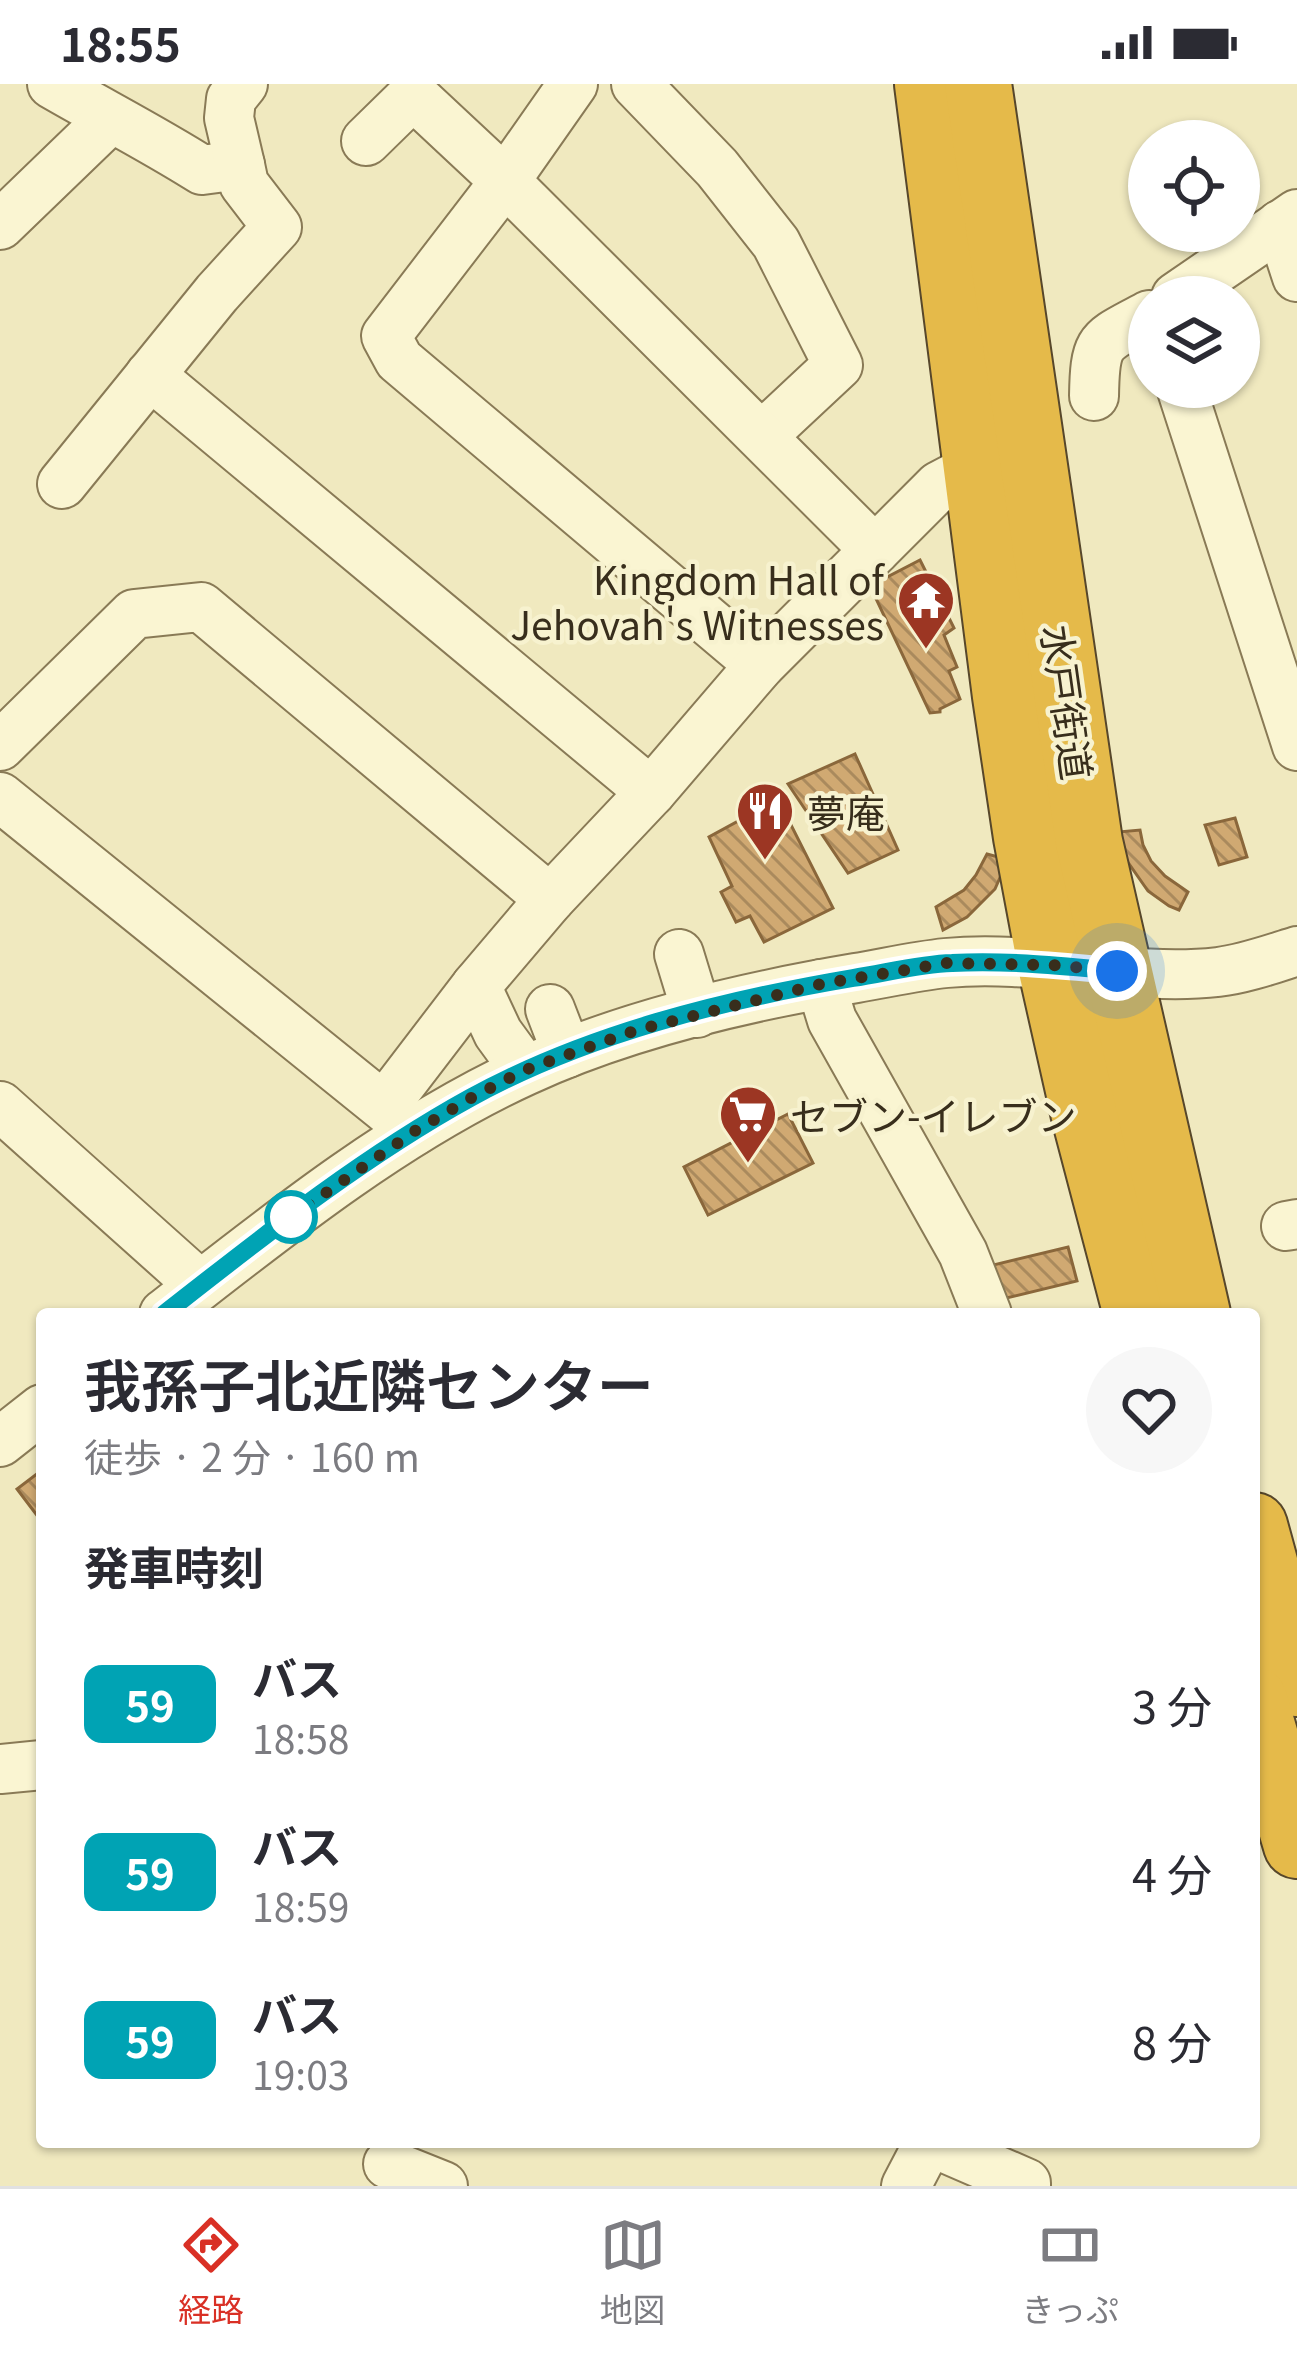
<!DOCTYPE html>
<html lang="ja">
<head>
<meta charset="utf-8">
<style>
	body { margin:0; font-family:Georgia,"Noto Sans JP",serif; background:#f7f7f7; color:#2b2b33; height:100vh; display:flex; flex-direction:column; font-size:45px; white-space:nowrap }
	* { box-sizing:border-box; margin:0 }
	p { font-size:39px; color:#7c7c81 }
	.icon { flex:none; width:66px; height:66px; fill:none; stroke:currentColor; stroke-width:2; stroke-linecap:round; stroke-linejoin:round }
	.map { position:relative; flex:1; overflow:hidden }
	.side { position:absolute; left:36px; top:1224px; width:1224px; height:840px; display:flex; flex-direction:column; background:#fff; border-radius:12px; box-shadow:0 3px 9px #0004 }
	.side>* { flex:none }
	.badge { padding:0 24px; border-radius:18px; font-size:42px; line-height:78px }
	.tools { position:absolute; left:1128px; top:36px; display:grid; gap:24px }
	.tools a { display:grid; place-items:center; width:132px; height:132px; border-radius:50%; background:#fff; box-shadow:0 3px 9px #0004; font-size:60px }
	.you { position:absolute; width:60px; height:60px; margin:-30px; border:9px solid #fff; border-radius:50%; background:#1a73e8; box-shadow:0 0 0 18px #1a73e833 }
	.map>.badge { position:absolute; translate:-50% -50%; box-shadow:0 0 0 6px #fff }
	h2 { padding:0 48px; font-size:45px; line-height:108px }
	.round { display:grid; place-items:center; flex:none; width:126px; height:126px; border-radius:63px; background:#f7f7f7 }
	.summary { display:flex; align-items:center; justify-content:space-between; height:204px; padding:0 48px }
	h1 { font-size:57px; font-weight:600; line-height:90px }
	ul { padding:0; list-style:none }
	li { display:flex; align-items:center; gap:36px; height:168px; padding:0 48px }
	li div { flex:1 }
	li b { display:block; font-size:45px }
	li em { font-style:normal }
	li .badge { min-width:132px; font-weight:700; text-align:center }
	.status { display:flex; justify-content:space-between; align-items:center; height:84px; padding:0 60px; background:#fff; direction:ltr }
	.status svg { height:33px; fill:currentColor }
	.dock { display:flex; justify-content:space-around; align-items:center; height:168px; border-top:3px solid #e1e1e2; background:#fff; font-size:33px; color:#7c7c81 }
	.dock a { display:grid; justify-items:center; gap:6px }
	.dock .current { color:#d93025 }
	.map>svg:first-child { display:block }
	.building { fill:url(#building-back-hatch); stroke:#8a673b; stroke-width:3 }
	.lines { fill:none; stroke-linecap:round; stroke-linejoin:round }
	.minor-casing { stroke:#897a56; stroke-width:52 }
	.highway-casing { stroke:#57472b; stroke-width:70 }
	.minor { stroke:#faf5d2; stroke-width:48 }
	.highway { stroke:#e5ba4a; stroke-width:66 }
	.line-casing { stroke:#fff; stroke-width:27 }
	.line { stroke:#00a3b4; stroke-width:18 }
	.walk { stroke:#382e1c; stroke-width:12; stroke-dasharray:0 21.6 }
	.stop-dot { fill:#fff; stroke:#00a3b4; stroke-width:6 }
	.labels { text-anchor:middle; dominant-baseline:central; stroke-width:9; stroke-linejoin:round; paint-order:stroke }
	.poi-label { font-size:39px; fill:#382e1c; stroke:#f7f2cf; text-anchor:start }
	.street-label { font-size:39px; fill:#382e1c; stroke:#f7f2cf }
</style>
</head>
<body>
<div class="status"><b>18:55</b><svg viewBox="0 0 49 12"><path d="M0 12V9h3v3zM5 12V6h3v6zM10 12V3h3v9zM15 12V0h3v12zM26 1h20v11H26zM47 4h2v5h-2z"/></svg></div>
<div class="map">
<svg width="1297" height="2102" viewBox="0 0 1297 2102">
	<defs>
		<pattern id="building-back-hatch" width="6" height="6" patternUnits="userSpaceOnUse" patternTransform="scale(3)"><rect width="6" height="6" fill="#d0a972"/><path d="M-1 5l2 2M0 0l6 6M5-1l2 2" fill="none" stroke="#aa8a5d"/></pattern>
	</defs>
	<rect width="100%" height="100%" fill="#f0e9bf"/>
	<g class="building">
		<path d="M920,476L954,544L944,551L957,583L949,587L960,615L940,625V628L930,629L870,502Z"/>
		<path d="M855,670L898,766L848,789L788,700Z"/>
		<path d="M775,717L785,729L833,824L764,858L750,832L736,838L721,808L732,802L709,753Z"/>
		<path d="M1235,734L1247,773L1219,781L1205,741Z"/>
		<path d="M1140,746L1143,761L1151,777L1165,792L1188,808L1179,826L1169,822L1148,807L1125,774L1118,748Z"/>
		<path d="M987,770L1006,775L1005,782L995,805L967,833L943,846L936,823L964,806L976,791Z"/>
		<path d="M788,1030L813,1079L708,1131L684,1083Z"/>
		<path d="M1068,1163L1077,1197L998,1216L989,1182Z"/>
		<path d="M42,1386V1438L17,1405Z"/>
	</g>
	<g class="lines">
		<g class="minor-casing">
			<g id="minor">
				<path d="M52,0C102,29 153,55 202,86L240,81"/>
				<path d="M573,0L505,97L386,252L399,276L760,581"/>
				<path d="M636,0L717,84L776,159L838,281L762,352"/>
				<path d="M366,57L413,11L505,97L875,466"/>
				<path d="M0,141L111,34"/>
				<path d="M1280,141L1297,193"/>
				<path d="M1176,213L1297,130"/>
				<path d="M150,291L651,708"/>
				<path d="M1181,303L1297,662"/>
				<path d="M1094,312C1095,253 1100,258 1149,231"/>
				<path d="M62,400L217,209L277,143L244,100L240,81L229,34L231,15L243,0"/>
				<path d="M0,662L134,530L201,523L550,815"/>
				<path d="M0,713L414,1047"/>
				<path d="M679,870L697,929"/>
				<path d="M821,900L832,936L963,1169L987,1230"/>
				<path d="M550,925L567,969"/>
				<path d="M525,986L498,949L476,902L550,815L651,708L760,581L939,402L977,382"/>
				<path d="M385,1021L476,902"/>
				<path d="M0,1022L200,1201"/>
				<path d="M1286,1142L1297,1140"/>
				<path d="M164,1230C275,1143 396,1046 525,987C624,941 749,912 856,894C886,889 916,882 946,879C1037,870 1127,898 1218,888C1244,885 1272,875 1297,867"/>
				<path d="M0,1358L42,1325"/>
				<path d="M0,1685L42,1681"/>
				<path d="M931,2058L1026,2099V2102"/>
				<path d="M388,2080L443,2102"/>
				<path d="M906,2102L929,2058"/>
			</g>
		</g>
		<g class="highway-casing">
			<g id="highway">
				<path d="M928,0L1006,612L1027,753L1051,881L1085,1032L1137,1230"/>
				<path d="M978,0L1089,758L1197,1230"/>
				<path d="M1254,1442L1297,1599"/>
				<path d="M1254,1616L1297,1761"/>
			</g>
		</g>
		<use href="#minor" class="minor"/>
		<use href="#highway" class="highway"/>
	</g>
	<g class="lines">
		<g class="line-casing">
			<path id="line" d="M164,1230C261,1154 361,1074 470,1014C586,950 723,916 853,894C886,889 919,880 952,879C1007,876 1062,882 1117,887"/>
		</g>
		<use href="#line" class="line"/>
		<path class="walk" d="M291,1133L415,1047L471,1014L525,986L637,946L821,900L947,879L1051,881L1117,887"/>
	</g>
	<defs>
		<g id="temple-pin" transform="scale(3)"><path d="M0 17L-7.5 6A9.5 9.5 0 1 1 7.5 6Z" fill="#9c3623" stroke="#f7f2cf"/><path d="M0-6L5-2H3V0L6.5 2.5H4V6H1.5V3h-3V6H-4V2.5H-6.5L-3 0V-2H-5Z" fill="#fff"/></g>
		<g id="restaurant-pin" transform="scale(3)"><path d="M0 17L-7.5 6A9.5 9.5 0 1 1 7.5 6Z" fill="#9c3623" stroke="#f7f2cf"/><path d="M-5-6h1v4h1v-4h1v4h1v-4h1v5L-1.5 .5V6h-2V.5L-5-1ZM5-6V6H3V1.5H1.5Q1.5-4 5-6Z" fill="#fff"/></g>
		<g id="supermarket-pin" transform="scale(3)"><path d="M0 17L-7.5 6A9.5 9.5 0 1 1 7.5 6Z" fill="#9c3623" stroke="#f7f2cf"/><path d="M-6-5.5h2.5l.6 2H6L4.5 2H-2.5L-4.4-4H-6ZM-1.5 3.2a1.3 1.3 0 1 0 .1 0ZM3 3.2a1.3 1.3 0 1 0 .1 0Z" fill="#fff"/></g>
	</defs>
	<g fill-rule="evenodd">
		<use href="#temple-pin" x="926" y="516"/>
		<use href="#restaurant-pin" x="765" y="727"/>
		<use href="#supermarket-pin" x="748" y="1030"/>
	</g>
	<circle class="stop-dot" cx="291" cy="1133" r="24"/>
	<g class="labels">
		<g class="poi-label">
			<text x="884" y="494" text-anchor="end">Kingdom Hall of<tspan x="884" dy="45">Jehovah's Witnesses</tspan></text>
			<text x="807" y="727">夢庵</text>
			<text x="790" y="1030">セブン-イレブン</text>
		</g>
		<g class="street-label">
			<text transform="translate(1069 618) rotate(82)">水戸街道</text>
		</g>
	</g>
</svg>
<div class="tools">
<a><svg class="icon" aria-label="locate" viewBox="0 0 24 24"><circle cx="12" cy="12" r="6"/><path d="M12 2v4M12 18v4M2 12h4M18 12h4"/></svg></a>
<a><svg class="icon" aria-label="layers" viewBox="0 0 24 24"><path d="M12 4l9 5-9 5-9-5zM3 14l9 5 9-5"/></svg></a>
</div>
<div class="you" style="left:1117px;top:887px"></div>
<section class="side">
<div class="summary"><div><h1>我孫子北近隣センター</h1><p>徒歩 · 2 分 · 160 m</p></div><a class="round"><svg class="icon" aria-label="heart" viewBox="0 0 24 24"><path d="M12 20l-8-8c-3-5 5-10 8-4 3-6 11-1 8 4z"/></svg></a></div>
<h2>発車時刻</h2>
<ul>
<li><span class="badge" style="background:#00a3b4;color:#fff">59</span><div><b>バス</b><p>18:58</p></div><em>3 分</em></li>
<li><span class="badge" style="background:#00a3b4;color:#fff">59</span><div><b>バス</b><p>18:59</p></div><em>4 分</em></li>
<li><span class="badge" style="background:#00a3b4;color:#fff">59</span><div><b>バス</b><p>19:03</p></div><em>8 分</em></li>
</ul>
</section>
</div>
<nav class="dock">
<a class="current"><svg class="icon" aria-label="directions" viewBox="0 0 24 24"><path d="M12 3l9 9-9 9-9-9zM9 14v-3h6M13 9l2 2-2 2"/></svg>経路</a>
<a><svg class="icon" aria-label="map" viewBox="0 0 24 24"><path d="M3 6l6-2 6 2 6-2v14l-6 2-6-2-6 2zM9 4v14M15 6v14"/></svg>地図</a>
<a><svg class="icon" aria-label="tickets" viewBox="0 0 24 24"><path d="M3 7h18v10H3zM15 7v10"/></svg>きっぷ</a>
</nav>
</body>
</html>
